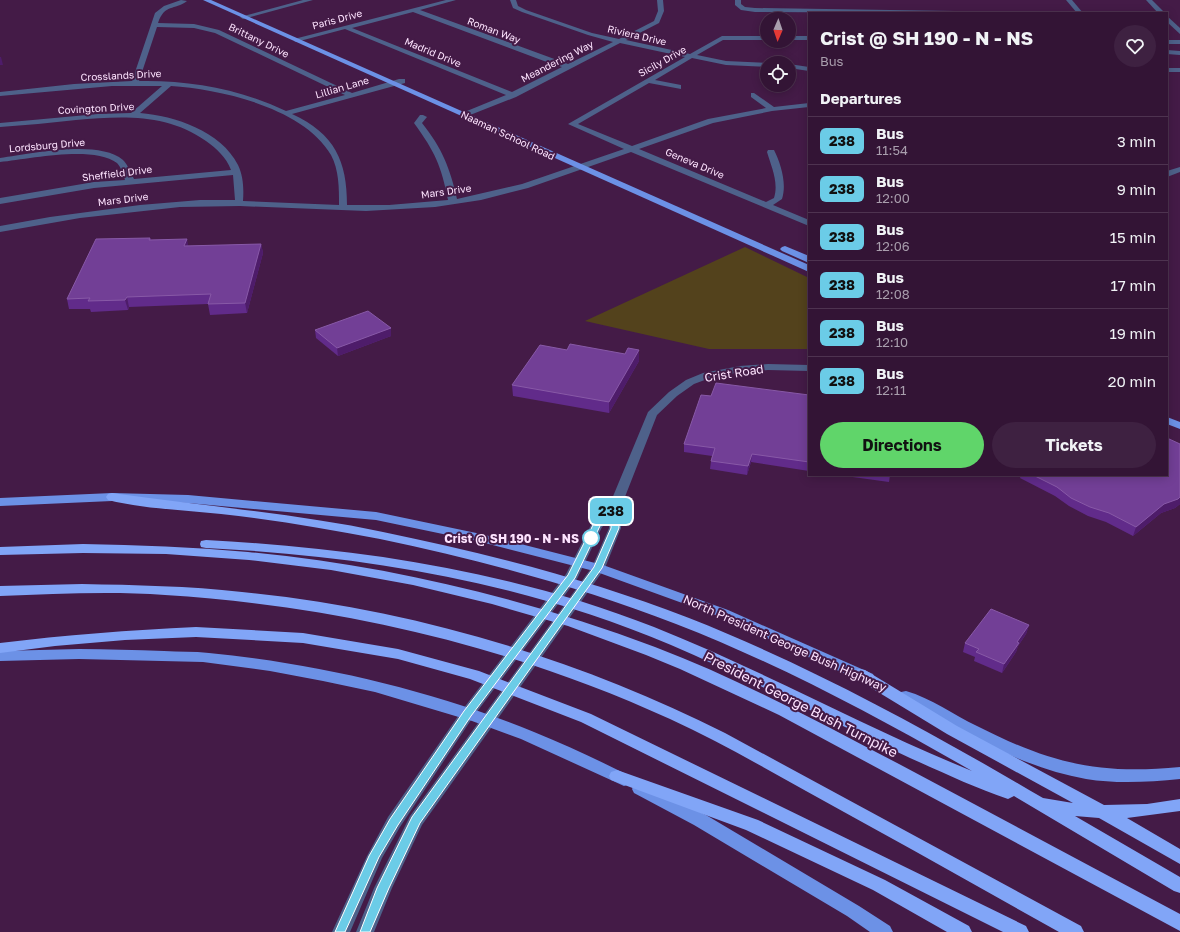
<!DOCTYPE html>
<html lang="en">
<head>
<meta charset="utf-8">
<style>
	body { margin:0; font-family:"Golos Text",sans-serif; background:#3e2141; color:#f1f3f6; height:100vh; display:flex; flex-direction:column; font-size:15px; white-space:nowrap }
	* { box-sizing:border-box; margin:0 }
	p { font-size:13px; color:#a99ead }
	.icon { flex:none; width:22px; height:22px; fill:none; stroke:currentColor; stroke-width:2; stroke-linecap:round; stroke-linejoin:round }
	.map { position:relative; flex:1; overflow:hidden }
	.details { position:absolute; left:808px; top:12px; width:360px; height:464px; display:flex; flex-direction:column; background:#331435; border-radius:0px; box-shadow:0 2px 10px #0003,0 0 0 1px #4e3350 }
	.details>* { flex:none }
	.badge { padding:0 8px; border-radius:6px; font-size:14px; line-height:26px }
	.needle { width:26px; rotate:182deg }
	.fabs { position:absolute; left:760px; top:12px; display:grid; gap:8px }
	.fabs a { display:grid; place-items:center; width:36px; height:36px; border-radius:50%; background:#331435; box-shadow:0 2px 10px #0003,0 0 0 1px #4e3350; font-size:20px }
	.map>.badge { position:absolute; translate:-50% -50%; box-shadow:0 0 0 2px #fff }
	h2 { padding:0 12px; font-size:15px; line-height:36px }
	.round { display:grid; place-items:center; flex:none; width:42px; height:42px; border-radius:21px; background:#3e2141 }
	.headline { display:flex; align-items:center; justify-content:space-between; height:68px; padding:0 12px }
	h1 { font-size:19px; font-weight:700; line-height:30px }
	.action { display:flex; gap:8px; margin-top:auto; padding:8px 12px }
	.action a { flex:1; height:46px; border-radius:24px; background:#60d56a; color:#111; font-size:16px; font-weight:700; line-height:46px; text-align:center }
	.action a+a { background:#3e2141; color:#f1f3f6 }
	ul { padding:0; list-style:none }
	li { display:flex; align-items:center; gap:12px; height:48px; padding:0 12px; border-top:1px solid #4e3350 }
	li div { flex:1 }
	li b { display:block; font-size:15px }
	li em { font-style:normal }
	li .badge { min-width:44px; font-weight:700; text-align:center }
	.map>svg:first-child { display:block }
	.green { fill:#53421c }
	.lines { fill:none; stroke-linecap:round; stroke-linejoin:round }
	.minor { fill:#4e618a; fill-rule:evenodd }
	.major { fill:#6c91e6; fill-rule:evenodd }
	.highway { fill:#81a5f7; fill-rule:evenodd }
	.wall { fill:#612b8a }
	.shaded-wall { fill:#4e1c6a }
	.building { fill:#723f96; stroke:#8859a7 }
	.line { fill:#6bcce7; stroke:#fff }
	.stop-dot { fill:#fff; stroke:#6bcce7; stroke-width:2 }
	.labels { text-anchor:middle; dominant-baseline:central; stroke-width:4; stroke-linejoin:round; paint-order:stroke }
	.far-street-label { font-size:10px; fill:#fee4ff; stroke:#441b47 }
	.street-label { font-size:12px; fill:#fee4ff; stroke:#441b47 }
	.stop-label { font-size:12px; font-weight:bold; fill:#fee4ff; stroke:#441b47; text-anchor:end }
	.near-street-label { font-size:14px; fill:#fee4ff; stroke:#441b47 }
</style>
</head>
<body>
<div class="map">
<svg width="1180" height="932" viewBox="0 0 1180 932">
	<rect width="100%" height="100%" fill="#441b47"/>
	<path class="green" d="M745,247L809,278V349H709L585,321Z"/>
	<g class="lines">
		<g class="minor">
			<path d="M181,0L187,1C174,11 165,3 158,23L194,24L219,30L352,93L399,79H405V83L292,114C335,134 347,161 347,205H389L448,200C441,165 435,152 414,123L420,115H423L427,117L422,123C442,148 450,168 457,199L522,184L624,149L568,124L685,57L620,43L516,97L465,117H462V113L506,95L345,29L296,42L294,41V39L446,0H456L420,10L568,64L613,42L588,35L522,12L513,8L510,0H516L518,6L526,10L592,33L619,39L654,21L658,11L657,0H663L664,11L659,23L626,40L690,54L722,36H767V40H723L697,55L726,61L767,63V67L726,65L692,58L655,80L681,85V89L649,83L578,124L632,146L708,119L766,108L751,97V93H754L774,107L809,103V107L772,111L713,123L639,149L766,202L774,198C779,182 771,166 767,152L768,150H774C781,164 787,184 782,199L773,205L809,220V226L631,152L528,188L481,200L435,207L366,211L240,206L180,207L80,218L0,232V226L50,217L140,205L200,200H235L233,175L94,188L0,204V198L94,182L125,180C123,174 121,167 117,163C93,145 29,159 0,162V158C31,154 98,139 123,160C128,165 131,173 134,179L231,170C226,157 217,149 206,141C167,113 121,116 76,120C51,123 25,125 0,127V123L98,114L131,113L162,86H112L0,96V92L74,84L132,81L155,13L164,6ZM413,12L544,61L562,67L512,92L352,28ZM157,27L194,28L215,33L345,95L286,111C240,89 190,80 139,81ZM171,86C220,89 304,108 331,155C339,170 339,188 339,205L243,201C244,188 243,175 238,165C221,131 175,116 140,113Z"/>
			<path d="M303,0H313L243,19L240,17Z"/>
			<path d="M735,0H741V4L745,7L755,8L955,11L958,13L755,12L741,10L735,5Z"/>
			<path d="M1066,0H1072L1083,13H1077Z"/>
			<path d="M1146,0H1152L1165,13H1158Z"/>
			<path d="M1167,16L1180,28V34L1167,22Z"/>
			<rect x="789" y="36" width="20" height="4"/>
			<rect x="1167" y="40" width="13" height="4"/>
			<path d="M1167,50L1180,51V55L1167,54Z"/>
			<path d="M789,64L809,67V71L789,68Z"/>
			<rect x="1167" y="68" width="13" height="4"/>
			<path d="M1180,167V172L1167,177V171Z"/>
			<path d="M768,364L809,365V371L768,370L740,372L710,378L694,384L677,396L657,415L621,507V528L605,568L422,825L392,888L374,932H356L374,888L410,816L592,567L609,528V521L602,527L577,579L473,717L400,827L382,858L350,932H332L367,856L388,817L463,709L566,574L591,525L609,506L648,412L669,392L686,380L703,373L740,366Z"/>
		</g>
		<g class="major">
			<path d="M203,0H211L809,265V272Z"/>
			<path d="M785,246L809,256V263L782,251L780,249L782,247Z"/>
			<path d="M1167,417L1180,422V429L1167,424Z"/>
			<path d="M112,493L188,495L376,512L481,534L603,565L728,610L873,674L875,678L873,682L868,683L863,682L718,616L594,571L481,542L376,520L188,503L112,501L0,506V498Z"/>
			<path d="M79,649C107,649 135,650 164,651C179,652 194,651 209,653C319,664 431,690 534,732C566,745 598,760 630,776L632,780L630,784L624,786L521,739L472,721L375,692L323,681L270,671L203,662L79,659L0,661V651Z"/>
			<path d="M906,691C931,698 954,715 977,726C1050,763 1098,775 1180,767V779C1149,782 1117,784 1086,779C1019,767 960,730 901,700L899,696L901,692Z"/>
			<path d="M640,783L706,815L859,906L890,926L893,932H870L847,916L694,825L634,793L632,789L634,785Z"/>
		</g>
		<g class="highway">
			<path d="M112,493C202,506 293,513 383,532C485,553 592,580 689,618C813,667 929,731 1043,798L1073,803L947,734L855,678L853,674L855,670L860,669L865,670L957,726L1104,805L1147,804L1180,799V811L1127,818L1180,849V864L1099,818L1075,816L1180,877V893L1174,891L1014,796L1008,799C975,788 942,772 910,758C830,721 752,680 671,645C523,582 366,556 206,548L201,547L200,544L201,541L206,540C359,548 511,571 654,627C762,670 864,727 972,771C876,716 779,664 676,624C581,587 480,560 380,539C328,529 275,520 221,514C184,510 144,509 108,500L106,497L108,494Z"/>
			<path d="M83,544C138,545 193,547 248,552C387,565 524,598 655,647C739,679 819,722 899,764C993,814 1086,864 1180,914V931L779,715L680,669L646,655L568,626L492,604L413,585L331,570L249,560L166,554L83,553L0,555V547Z"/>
			<path d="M82,584C135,585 189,586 242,592C409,608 576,658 725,733L1081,926L1084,932H1059C975,885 890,837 806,791C761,766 716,740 670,719C510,646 340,606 165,595C110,591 55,594 0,596V586Z"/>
			<path d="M196,627L303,633L398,649L479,671L591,714L1026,926L1029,932H1003L581,722L470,679L398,659L303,643L196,637L125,640L55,646L0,653V643C65,635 130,630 196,627Z"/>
			<path d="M617,770L758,820L885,880L969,926L972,932H947L873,890L746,830L611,780L609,776L611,772Z"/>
		</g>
	</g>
	<g class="wall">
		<path d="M150,238L151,240L188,246L261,244L263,253L247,313L210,315L208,304L129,307L128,310L91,312L90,309H69L67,299Z"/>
		<path d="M391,328V336L338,356L316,338L315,330Z"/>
		<path d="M639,361L609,413L513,396L512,385Z"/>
		<path d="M809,395V471L751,462L747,475L710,469L711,461L712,456L684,452V444Z"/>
		<path d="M1180,444V504L1175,508L1161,513L1133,536L1106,522L1088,516L1069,506L1055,496L1020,478L1021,475H1167Z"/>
		<path d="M838,475H890L889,482Z"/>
		<path d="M1029,625L1026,634L1018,646L1016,652L1002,673L974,661L975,657L963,652L965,643Z"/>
	</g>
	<g class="shaded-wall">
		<path d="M0,57H1L3,65H0Z"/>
		<path d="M187,239L189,249L184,246Z"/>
		<path d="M261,244L263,253L247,313L245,303Z"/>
		<path d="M127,297L129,307L128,310L125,300Z"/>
		<path d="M391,328V336L338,356L337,348Z"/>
		<path d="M639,350V361L609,413V402Z"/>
		<path d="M752,454L751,462L747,475L748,466Z"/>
		<path d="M1180,497V504L1175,508L1161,513L1133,536L1136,527L1164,504Z"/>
		<path d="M1029,625L1026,634L1018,646L1016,652L1002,673L1004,664L1017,642Z"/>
	</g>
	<g class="building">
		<path d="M150,238L149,240L187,239L184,246L261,244L245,303L208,304L211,294L127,297L125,300L88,301L90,298L67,299L96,239Z"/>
		<path d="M368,311L391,328L337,348L315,330Z"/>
		<path d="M570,344L625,354L628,348L639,350L609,402L512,385L540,345L567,350Z"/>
		<path d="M716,383L809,395V462L752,454L748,466L711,461L715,448L684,444L701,395L711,396Z"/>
		<path d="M1167,438L1180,444V497L1178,499L1164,504L1136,527L1109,513L1090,507L1071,498L1057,487L1033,475H1167Z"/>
		<path d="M991,609L1029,625L1017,642L1019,643L1004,664L976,652L979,649L965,643Z"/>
	</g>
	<path class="line" d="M615,505L619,508V528L602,568L420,823L389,888L370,932H360L377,888L412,817L594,567L611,528V516L600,526L575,578L471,716L398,825L379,857L345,932H335L369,856L390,819L464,711L568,575L593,525L612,506Z"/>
	<circle class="stop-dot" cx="591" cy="538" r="8"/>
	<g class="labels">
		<g class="far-street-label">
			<text transform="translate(337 19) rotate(-15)">Paris Drive</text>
			<text transform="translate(494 30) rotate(21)">Roman Way</text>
			<text transform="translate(637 35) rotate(13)">Riviera Drive</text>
			<text transform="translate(259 40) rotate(26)">Brittany Drive</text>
			<text transform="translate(433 52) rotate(23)">Madrid Drive</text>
			<text transform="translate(557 61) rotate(-27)">Meandering Way</text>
			<text transform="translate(662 61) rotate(-29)">Sicily Drive</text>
			<text transform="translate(121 75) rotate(-3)">Crosslands Drive</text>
			<text transform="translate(342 87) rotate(-16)">Lillian Lane</text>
			<text transform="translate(96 108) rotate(-3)">Covington Drive</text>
			<text transform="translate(508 135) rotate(25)">Naaman School Road</text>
			<text transform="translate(47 145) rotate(-5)">Lordsburg Drive</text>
			<text transform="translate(695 163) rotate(23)">Geneva Drive</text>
			<text transform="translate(117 173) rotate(-7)">Sheffield Drive</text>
			<text transform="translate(446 191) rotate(-8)">Mars Drive</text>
			<text transform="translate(123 199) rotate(-7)">Mars Drive</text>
		</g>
		<g class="street-label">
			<text transform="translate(734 373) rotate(-9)">Crist Road</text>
			<text transform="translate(785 643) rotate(24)">North President George Bush Highway</text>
		</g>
		<g class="stop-label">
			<text x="579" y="538">Crist @ SH 190 - N - NS</text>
		</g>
		<g class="near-street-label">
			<text transform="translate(801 704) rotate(27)">President George Bush Turnpike</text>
		</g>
	</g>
</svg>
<div class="fabs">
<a><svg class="needle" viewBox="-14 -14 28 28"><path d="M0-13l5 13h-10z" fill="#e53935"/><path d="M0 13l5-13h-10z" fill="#a99ead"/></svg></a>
<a><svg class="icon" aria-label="locate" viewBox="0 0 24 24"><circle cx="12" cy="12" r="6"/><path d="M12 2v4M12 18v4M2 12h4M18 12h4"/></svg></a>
</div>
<b class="badge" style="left:611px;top:511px;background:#6bcce7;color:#111">238</b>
<section class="details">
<div class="headline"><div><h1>Crist @ SH 190 - N - NS</h1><p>Bus</p></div><a class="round"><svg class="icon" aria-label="heart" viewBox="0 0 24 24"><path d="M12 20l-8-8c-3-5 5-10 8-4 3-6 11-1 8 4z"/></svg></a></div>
<h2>Departures</h2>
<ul>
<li><span class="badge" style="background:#6bcce7;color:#111">238</span><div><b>Bus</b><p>11:54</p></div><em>3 min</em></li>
<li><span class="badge" style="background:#6bcce7;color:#111">238</span><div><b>Bus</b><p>12:00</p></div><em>9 min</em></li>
<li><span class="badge" style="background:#6bcce7;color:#111">238</span><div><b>Bus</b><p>12:06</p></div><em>15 min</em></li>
<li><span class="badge" style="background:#6bcce7;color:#111">238</span><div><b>Bus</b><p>12:08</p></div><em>17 min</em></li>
<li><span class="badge" style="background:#6bcce7;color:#111">238</span><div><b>Bus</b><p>12:10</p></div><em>19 min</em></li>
<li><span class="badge" style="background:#6bcce7;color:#111">238</span><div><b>Bus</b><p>12:11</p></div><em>20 min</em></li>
</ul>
<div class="action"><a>Directions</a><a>Tickets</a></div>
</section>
</div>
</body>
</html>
